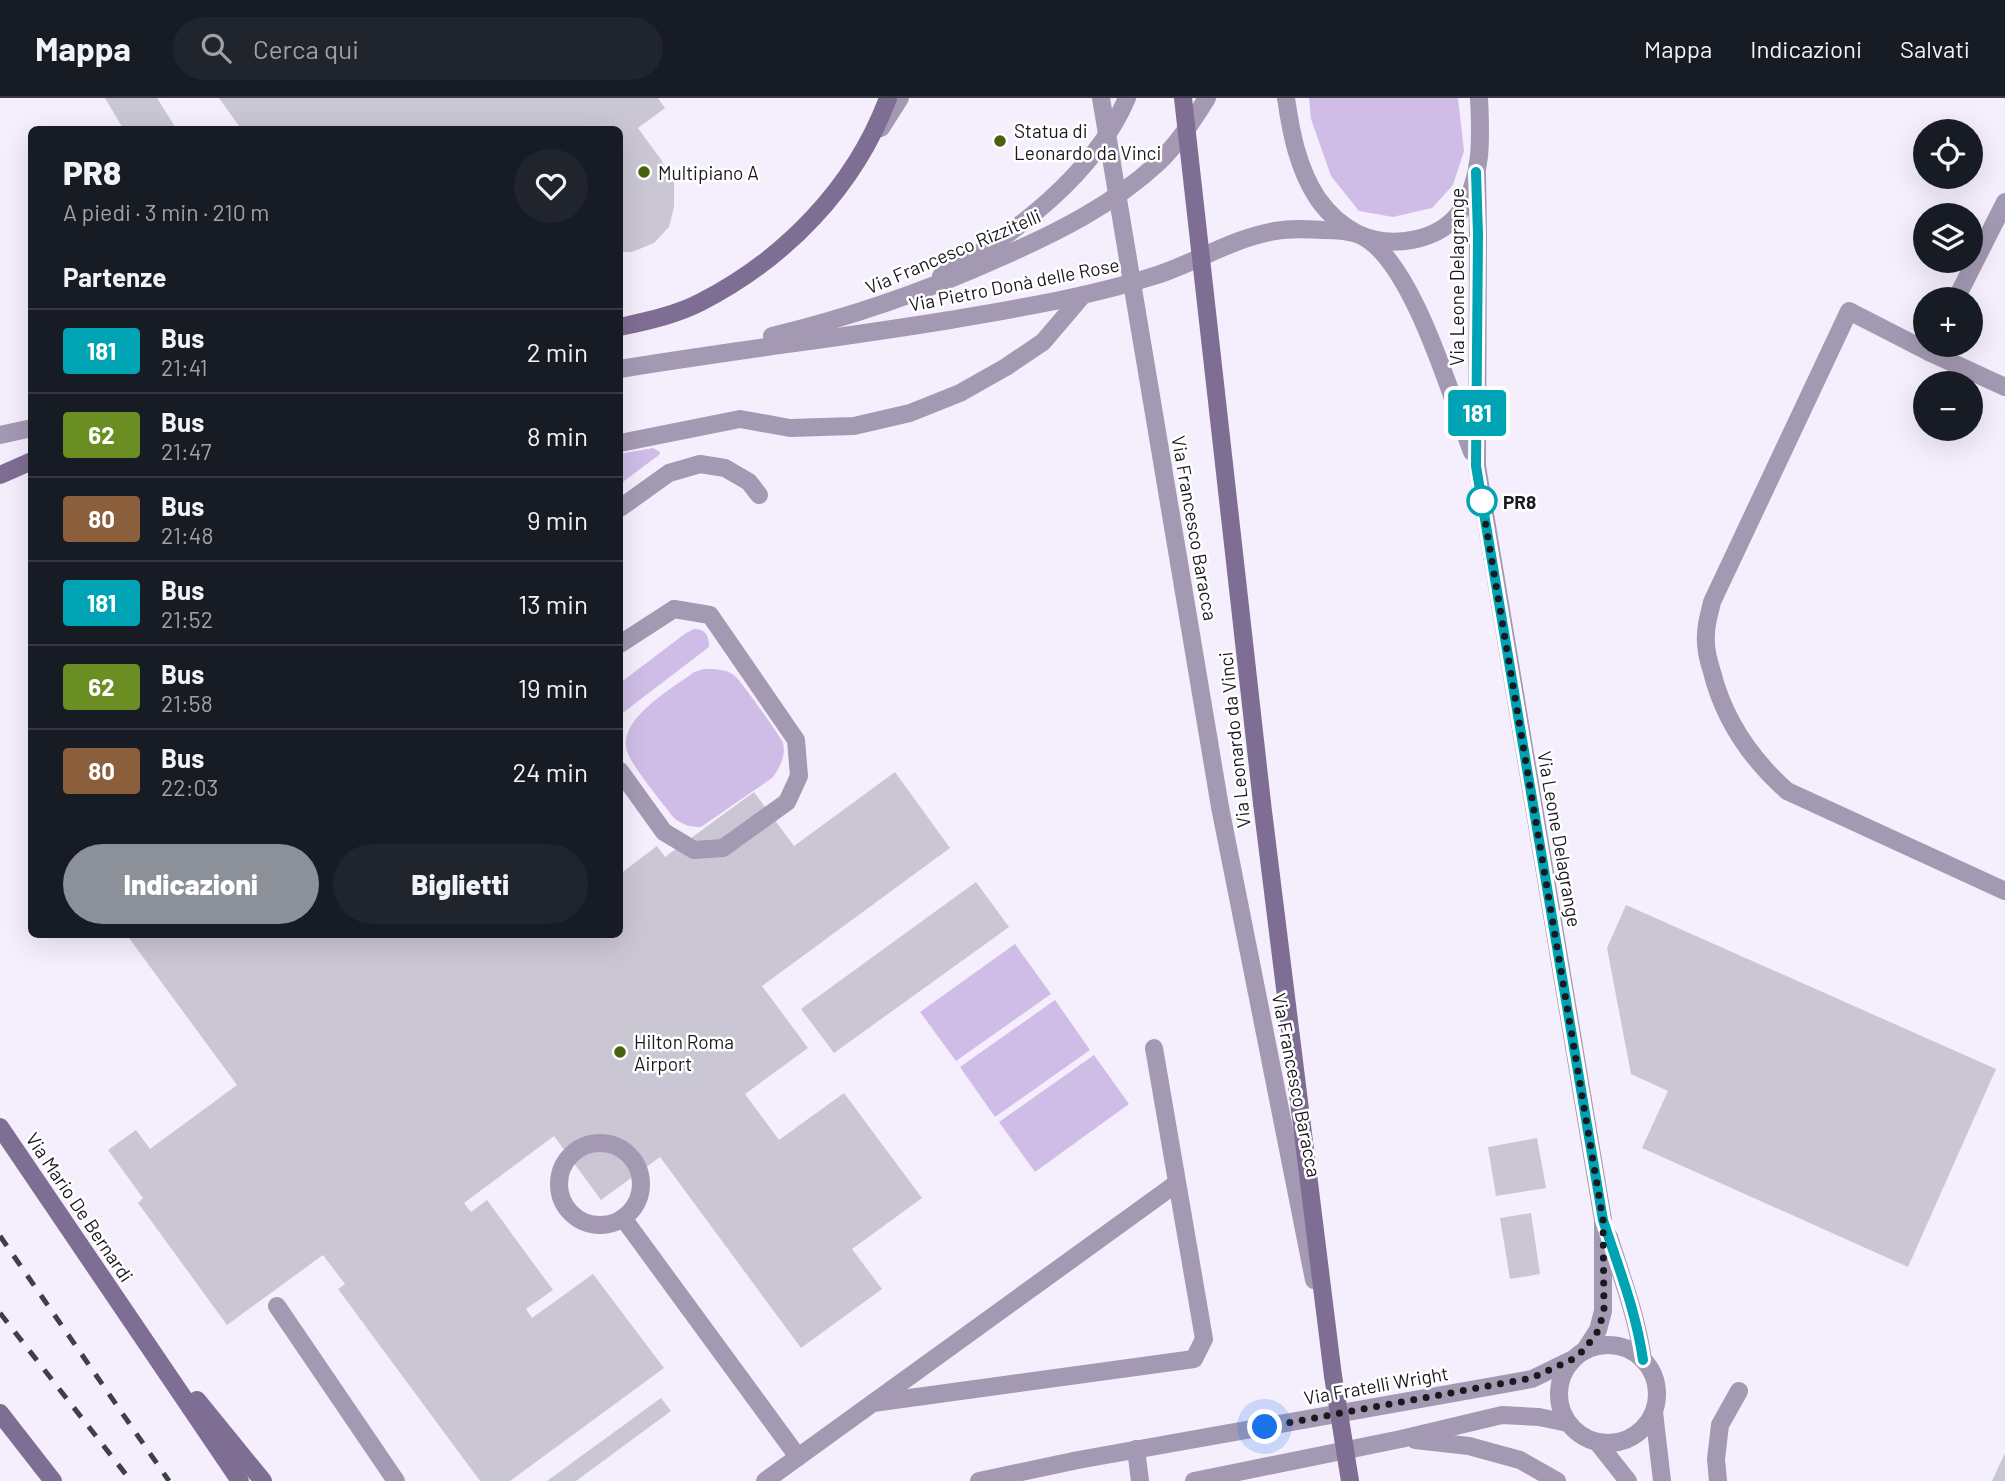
<!DOCTYPE html>
<html lang="it">
<head>
<meta charset="utf-8">
<style>
	body { margin:0; font-family:Barlow,sans-serif; background:#20242c; color:#f1f3f6; height:100vh; display:flex; flex-direction:column; font-size:26px; white-space:nowrap }
	* { box-sizing:border-box; margin:0 }
	p { font-size:23px; color:#9ea1a6 }
	.icon { flex:none; width:38px; height:38px; fill:none; stroke:currentColor; stroke-width:2; stroke-linecap:round; stroke-linejoin:round }
	.map { position:relative; flex:1; overflow:hidden }
	.drawer { position:absolute; left:28px; top:28px; width:595px; height:812px; display:flex; flex-direction:column; background:#171b24; border-radius:10px; box-shadow:0 7px 28px #0002 }
	.drawer>* { flex:none }
	.badge { padding:0 14px; border-radius:5px; font-size:24px; line-height:46px }
	.fabs { position:absolute; left:1913px; top:21px; display:grid; gap:14px }
	.fabs a { display:grid; place-items:center; width:70px; height:70px; border-radius:50%; background:#171b24; box-shadow:0 7px 28px #0002; font-size:35px }
	.you { position:absolute; width:35px; height:35px; margin:-18px; border:5px solid #fff; border-radius:50%; background:#1a73e8; box-shadow:0 0 0 10px #1a73e833 }
	.map>.badge { position:absolute; translate:-50% -50%; box-shadow:0 0 0 4px #fff }
	h2 { padding:0 35px; font-size:26px; line-height:63px }
	.round { display:grid; place-items:center; flex:none; width:74px; height:74px; border-radius:37px; background:#20242c }
	.head { display:flex; align-items:center; justify-content:space-between; height:119px; padding:0 35px }
	h1 { font-size:33px; font-weight:800; line-height:52px }
	.cta { display:flex; gap:14px; margin-top:auto; padding:14px 35px }
	.cta a { flex:1; height:80px; border-radius:42px; background:#8c9099; color:#fff; font-size:28px; font-weight:800; line-height:80px; text-align:center }
	.cta a+a { background:#20242c; color:#f1f3f6 }
	ul { padding:0; list-style:none }
	li { display:flex; align-items:center; gap:21px; height:84px; padding:0 35px; border-top:2px solid #363941 }
	li div { flex:1 }
	li b { display:block; font-size:26px }
	li em { font-style:normal }
	li .badge { min-width:77px; font-weight:700; text-align:center }
	header { display:flex; align-items:center; gap:42px; box-sizing:border-box; height:98px; padding:0 35px; background:#171b24; border-bottom:2px solid #363941 }
	header strong { font-size:33px }
	nav { display:flex; gap:38px; margin-inline-start:auto; font-size:24px }
	.search { width:490px; height:63px; background:#20242c; display:flex; align-items:center; gap:18px; box-sizing:border-box; padding:0 24px; border-radius:38px; color:#9ea1a6; font-size:26px }
	.map>svg:first-child { display:block }
	.green { fill:#cfbde7 }
	.building { fill:#cbc6d4 }
	.lines { fill:none; stroke-linecap:round; stroke-linejoin:round }
	.service { stroke:#a499b3; stroke-width:18 }
	.minor { stroke:#a499b3; stroke-width:18 }
	.tertiary { stroke:#a499b3; stroke-width:18 }
	.secondary { stroke:#7f6e93; stroke-width:18 }
	.rail { stroke:#413f45; stroke-width:5; stroke-dasharray:12 12; stroke-linecap:butt }
	.service-bridge { stroke:#a499b3; stroke-width:18 }
	.secondary-bridge { stroke:#7f6e93; stroke-width:18 }
	.line-casing { stroke:#fff; stroke-width:16 }
	.line { stroke:#00a3b4; stroke-width:10 }
	.walk { stroke:#1b191e; stroke-width:7; stroke-dasharray:0 12.6 }
	.poi-dot { fill:#4a610e; stroke:#fff; stroke-width:2.5 }
	.stop-dot { fill:#fff; stroke:#00a3b4; stroke-width:3.5 }
	.labels { text-anchor:middle; dominant-baseline:central; stroke-width:5; stroke-linejoin:round; paint-order:stroke }
	.poi-label { font-size:19px; fill:#1b191e; stroke:#fff; text-anchor:start }
	.street-label { font-size:19px; fill:#1b191e; stroke:#fff }
	.stop-label { font-size:19px; font-weight:bold; fill:#1b191e; stroke:#fff; text-anchor:start }
</style>
</head>
<body>
<header>
<strong>Mappa</strong>
<div class="search"><svg class="icon" aria-label="search" viewBox="0 0 24 24"><circle cx="10" cy="10" r="6"/><path d="M15 15l6 6"/></svg>Cerca qui</div>
<nav><a>Mappa</a><a>Indicazioni</a><a>Salvati</a></nav>
</header>
<div class="map">
<svg width="2005" height="1383" viewBox="0 0 2005 1383">
	<rect width="100%" height="100%" fill="#f5effd"/>
	<g class="green">
		<path d="M1309,0H1458L1464,53L1453,87L1432,110L1393,119L1359,113L1331,78L1311,21Z"/>
		<path d="M653,350L660,354L659,357L620,386V356Z"/>
		<path d="M694,531C706,531 709,538 709,549L620,617V585L686,535Z"/>
		<path d="M704,571C714,571 728,571 735,578C741,583 781,639 783,645C786,658 780,670 772,680L701,729C690,729 683,727 674,720C660,702 639,677 629,658C611,624 672,591 694,574Z"/>
		<path d="M1015,846L1051,896L956,963L920,914Z"/>
		<path d="M1055,902L1090,952L995,1019L960,969Z"/>
		<path d="M1094,957L1129,1006L1035,1074L999,1024Z"/>
	</g>
	<g class="building">
		<path d="M105,0H157L177,32H124Z"/>
		<path d="M219,0H658L665,10L638,30L662,63L674,85V109L669,129L654,145L632,154H620V32H242Z"/>
		<path d="M895,674L950,750L762,888L808,950L745,996L779,1042L844,995L922,1100L852,1151L882,1191L801,1250L660,1059L601,1102L554,1038L464,1105L471,1114L487,1102L553,1192L526,1211L532,1220L593,1176L664,1270L510,1383H480L338,1191L345,1186L323,1157L227,1227L138,1105L143,1100L108,1052L136,1032L150,1051L237,987L126,836H620V776L657,748L665,759L754,694L794,748Z"/>
		<path d="M976,784L1009,829L834,955L801,911Z"/>
		<path d="M1626,807L1996,971L1908,1169L1642,1050L1668,993L1631,976L1607,850Z"/>
		<path d="M1537,1040L1546,1090L1496,1098L1488,1049Z"/>
		<path d="M1531,1115L1540,1176L1510,1181L1500,1120Z"/>
		<path d="M661,1300L671,1313L576,1383H547Z"/>
		<path d="M2005,1355V1383H1992Z"/>
	</g>
	<g class="lines">
		<g class="service">
			<path d="M881,30L900,0"/>
			<path d="M941,178C1012,139 1095,76 1127,0"/>
			<path d="M1956,201L2005,104"/>
			<path d="M1933,247L1929,254L1849,213L1712,504C1710,514 1706,525 1706,536C1705,548 1708,562 1712,574C1724,622 1750,660 1787,693L2005,793"/>
			<path d="M1929,254L2005,289"/>
			<path d="M620,345L740,321L790,330L854,328L910,315L960,295L1006,269L1043,244L1083,197"/>
			<path d="M620,410L669,375L700,366L725,370L749,384L759,397"/>
			<path d="M620,546L674,511L710,517L796,642L799,678L787,704L723,750L694,752L664,734L620,673"/>
			<path d="M1220,709L1314,1182"/>
			<circle cx="600" cy="1086" r="41"/>
			<path d="M623,1120L798,1359"/>
			<path d="M277,1208L396,1383"/>
			<path d="M873,1305L1194,1261L1204,1241L1154,950"/>
			<path d="M765,1383L1177,1085"/>
			<path d="M1718,1383L1716,1361L1720,1327L1739,1293"/>
		</g>
		<g class="minor">
			<path d="M1286,0C1291,35 1298,71 1318,101C1328,115 1342,128 1358,136C1390,151 1438,144 1460,114C1483,80 1481,39 1479,0"/>
			<path d="M1477,74L1478,137L1477,368L1603,1122V1213L1598,1232L1585,1252"/>
			<path d="M772,238C851,219 926,193 999,160C1056,135 1113,107 1159,64C1178,45 1193,23 1207,0"/>
			<path d="M620,271C729,253 840,240 950,222C1019,210 1089,199 1157,177C1197,164 1233,140 1275,133C1291,130 1307,131 1323,132C1334,132 1350,133 1360,137C1412,160 1452,302 1472,354"/>
			<path d="M1609,1139C1622,1180 1637,1219 1643,1262"/>
			<circle cx="1608" cy="1296" r="49"/>
			<path d="M1654,1314L1662,1383"/>
			<path d="M1415,1342L1469,1348L1520,1362L1557,1383"/>
			<path d="M1597,1344L1628,1383"/>
			<path d="M1136,1351L1140,1383"/>
			<path d="M979,1383L1078,1362L1532,1281L1571,1262"/>
			<path d="M1194,1383L1401,1341L1502,1317L1539,1319L1568,1325"/>
		</g>
		<path class="tertiary" d="M0,337L32,330"/>
		<g class="secondary">
			<path d="M620,229C647,223 676,217 701,204C785,161 855,89 888,0"/>
			<path d="M0,377L32,363"/>
			<path d="M1262,705L1333,1278"/>
			<path d="M0,1029L240,1383"/>
			<path d="M197,1302L263,1383"/>
			<path d="M0,1315L53,1383"/>
		</g>
		<g class="rail">
			<path d="M0,1138L169,1383"/>
			<path d="M0,1215L131,1383"/>
		</g>
		<path class="service-bridge" d="M1101,0L1220,709"/>
		<g class="secondary-bridge">
			<path d="M1183,0L1262,705"/>
			<path d="M1333,1278L1350,1383"/>
		</g>
	</g>
	<g class="lines">
		<g class="line-casing">
			<path id="line" d="M1476,74L1478,137L1476,368L1603,1122C1618,1168 1636,1213 1643,1262"/>
		</g>
		<use href="#line" class="line"/>
		<path class="walk" d="M1265,1329L1532,1280L1571,1262L1584,1252L1598,1233L1604,1213L1603,1122L1480,392L1482,403"/>
	</g>
	<g class="poi-dot">
		<circle cx="1000" cy="43" r="7"/>
		<circle cx="644" cy="74" r="7"/>
		<circle cx="620" cy="954" r="7"/>
	</g>
	<circle class="stop-dot" cx="1482" cy="403" r="14"/>
	<g class="labels">
		<g class="poi-label">
			<text x="1014" y="32">Statua di<tspan x="1014" dy="22">Leonardo da Vinci</tspan></text>
			<text x="658" y="74">Multipiano A</text>
			<text x="634" y="943">Hilton Roma<tspan x="634" dy="22">Airport</tspan></text>
		</g>
		<g class="street-label">
			<text transform="translate(953 153) rotate(-23)">Via Francesco Rizzitelli</text>
			<text transform="translate(1456 179) rotate(-90)">Via Leone Delagrange</text>
			<text transform="translate(1014 186) rotate(-11)">Via Pietro Donà delle Rose</text>
			<text transform="translate(1195 430) rotate(80)">Via Francesco Baracca</text>
			<text transform="translate(1234 642) rotate(-96)">Via Leonardo da Vinci</text>
			<text transform="translate(1560 741) rotate(80)">Via Leone Delagrange</text>
			<text transform="translate(1297 987) rotate(79)">Via Francesco Baracca</text>
			<text transform="translate(80 1109) rotate(56)">Via Mario De Bernardi</text>
			<text transform="translate(1376 1287) rotate(-10)">Via Fratelli Wright</text>
		</g>
		<g class="stop-label">
			<text x="1503" y="403">PR8</text>
		</g>
	</g>
</svg>
<div class="fabs">
<a><svg class="icon" aria-label="locate" viewBox="0 0 24 24"><circle cx="12" cy="12" r="6"/><path d="M12 2v4M12 18v4M2 12h4M18 12h4"/></svg></a>
<a><svg class="icon" aria-label="layers" viewBox="0 0 24 24"><path d="M12 4l9 5-9 5-9-5zM3 14l9 5 9-5"/></svg></a>
<a>+</a>
<a>−</a>
</div>
<div class="you" style="left:1265px;top:1329px"></div>
<b class="badge" style="left:1477px;top:315px;background:#00a3b4;color:#fff">181</b>
<section class="drawer">
<div class="head"><div><h1>PR8</h1><p>A piedi · 3 min · 210 m</p></div><a class="round"><svg class="icon" aria-label="heart" viewBox="0 0 24 24"><path d="M12 20l-8-8c-3-5 5-10 8-4 3-6 11-1 8 4z"/></svg></a></div>
<h2>Partenze</h2>
<ul>
<li><span class="badge" style="background:#00a3b4;color:#fff">181</span><div><b>Bus</b><p>21:41</p></div><em>2 min</em></li>
<li><span class="badge" style="background:#6b8e23;color:#fff">62</span><div><b>Bus</b><p>21:47</p></div><em>8 min</em></li>
<li><span class="badge" style="background:#8b5e3c;color:#fff">80</span><div><b>Bus</b><p>21:48</p></div><em>9 min</em></li>
<li><span class="badge" style="background:#00a3b4;color:#fff">181</span><div><b>Bus</b><p>21:52</p></div><em>13 min</em></li>
<li><span class="badge" style="background:#6b8e23;color:#fff">62</span><div><b>Bus</b><p>21:58</p></div><em>19 min</em></li>
<li><span class="badge" style="background:#8b5e3c;color:#fff">80</span><div><b>Bus</b><p>22:03</p></div><em>24 min</em></li>
</ul>
<div class="cta"><a>Indicazioni</a><a>Biglietti</a></div>
</section>
</div>
</body>
</html>
